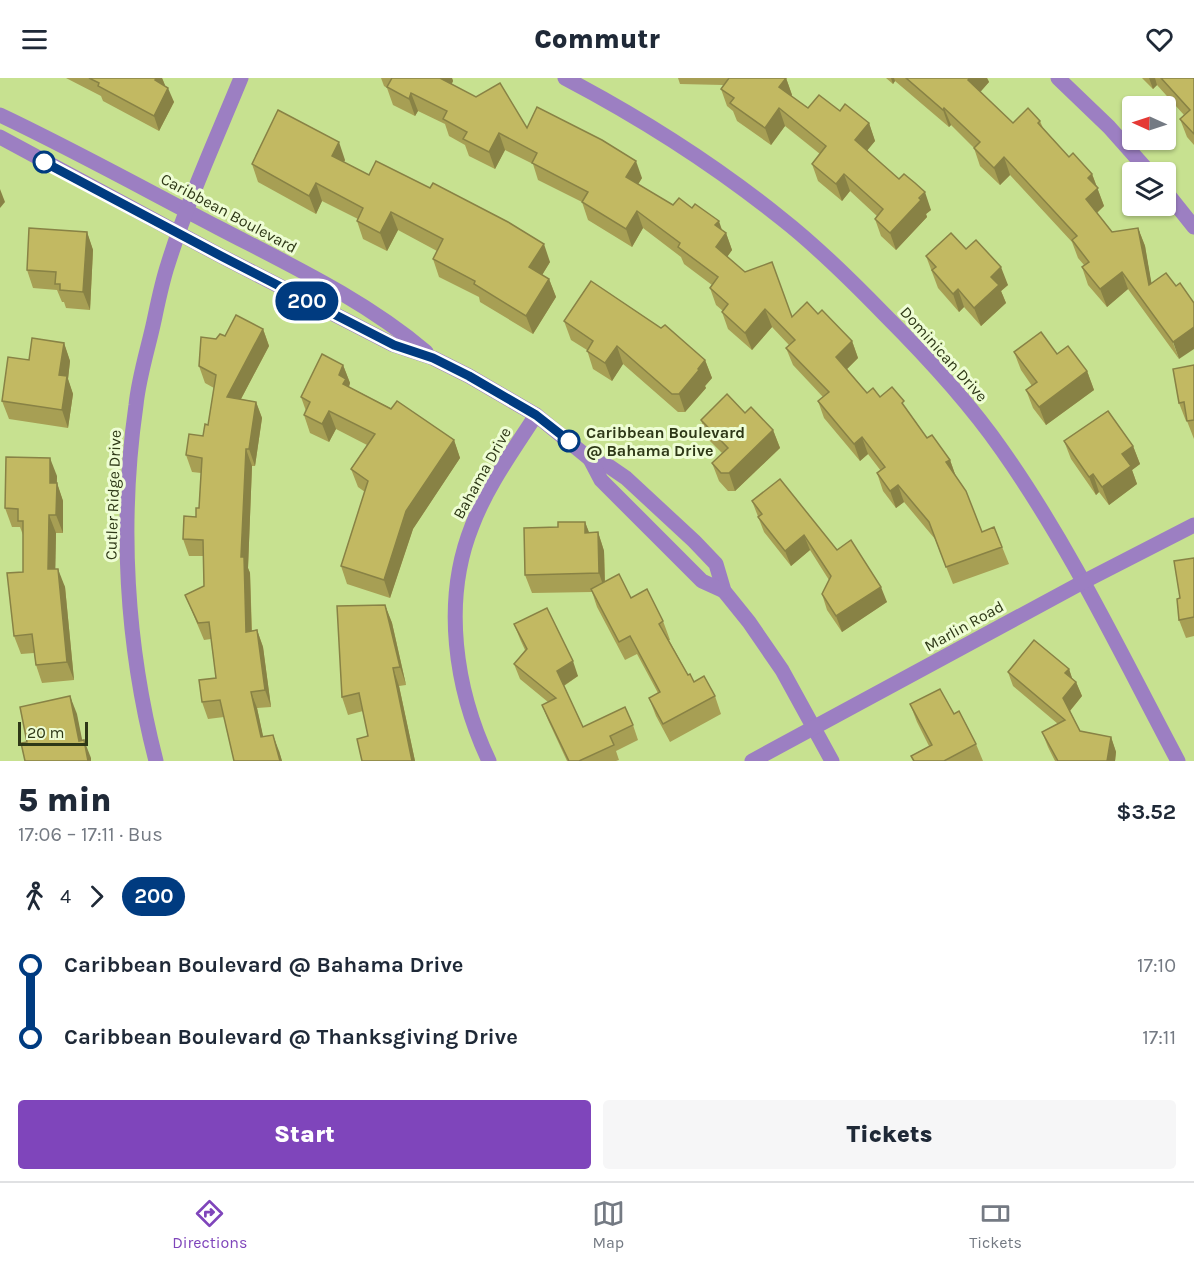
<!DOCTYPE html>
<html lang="en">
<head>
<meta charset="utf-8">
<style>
	body { margin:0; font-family:Karla,sans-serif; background:#f6f6f7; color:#1f2937; height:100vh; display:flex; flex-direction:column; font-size:22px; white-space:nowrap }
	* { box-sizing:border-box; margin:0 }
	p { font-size:20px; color:#747a83 }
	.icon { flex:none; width:33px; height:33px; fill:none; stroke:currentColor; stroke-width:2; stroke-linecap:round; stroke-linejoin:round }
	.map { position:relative; height:683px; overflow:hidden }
	.side { display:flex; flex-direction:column; background:#fff; flex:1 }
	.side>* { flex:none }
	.badge { padding:0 12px; border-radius:20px; font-size:21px; line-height:39px }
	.needle { width:39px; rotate:273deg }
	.fabs { position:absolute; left:1122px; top:18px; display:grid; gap:12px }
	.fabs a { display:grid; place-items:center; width:54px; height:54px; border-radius:6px; background:#fff; box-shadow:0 2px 4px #0004; font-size:30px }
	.scale { position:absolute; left:18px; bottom:15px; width:70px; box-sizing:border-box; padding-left:6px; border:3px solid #2e3817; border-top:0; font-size:16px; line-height:21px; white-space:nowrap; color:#2e3817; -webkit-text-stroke:4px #eefdd4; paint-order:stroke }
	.map>.badge { position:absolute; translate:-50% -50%; box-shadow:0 0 0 3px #fff }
	.legs { display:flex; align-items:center; gap:9px; height:66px; padding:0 18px; font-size:20px }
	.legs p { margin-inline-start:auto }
	.overview { display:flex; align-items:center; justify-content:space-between; height:102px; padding:0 18px }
	h1 { font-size:33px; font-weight:800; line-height:45px }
	.cta { display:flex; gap:12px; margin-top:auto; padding:12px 18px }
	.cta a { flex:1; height:69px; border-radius:6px; background:#7f45bb; color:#fff; font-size:24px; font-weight:800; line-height:69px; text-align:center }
	.cta a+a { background:#f6f6f7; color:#1f2937 }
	ul { padding:0 18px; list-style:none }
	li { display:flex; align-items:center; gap:21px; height:72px; font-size:22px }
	li i { display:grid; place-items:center; width:9px; height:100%; margin:0 8px; background:currentColor }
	li i::after { content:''; width:15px; height:15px; margin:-8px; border:4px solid; border-radius:50%; background:#fff }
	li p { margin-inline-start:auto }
	li:first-child i { background:linear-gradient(#0000 50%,currentColor 0) }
	li:last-child i { background:linear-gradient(currentColor 50%,#0000 0) }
	header { display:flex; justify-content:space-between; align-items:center; height:78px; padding:0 18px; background:#fff; font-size:27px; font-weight:800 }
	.dock { display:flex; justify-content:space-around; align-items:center; height:84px; border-top:2px solid #e0e1e3; background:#fff; font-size:16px; color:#747a83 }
	.dock a { display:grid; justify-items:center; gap:3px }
	.dock .selected { color:#7f45bb }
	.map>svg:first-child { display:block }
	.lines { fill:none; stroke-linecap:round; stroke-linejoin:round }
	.minor { stroke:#9c7fc2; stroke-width:15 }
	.wall { fill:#a79f54 }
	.shaded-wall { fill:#888245 }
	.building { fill:#c2b962; stroke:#888245; stroke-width:1.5 }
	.line-1-casing { stroke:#fff; stroke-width:14 }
	.line-1 { stroke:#003b80; stroke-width:9 }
	.stop-1-dot { fill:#fff; stroke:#003b80; stroke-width:3 }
	.labels { text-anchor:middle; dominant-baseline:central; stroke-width:6; stroke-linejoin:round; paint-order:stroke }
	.street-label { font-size:16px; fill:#2e3817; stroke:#eefdd4 }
	.stop-label { font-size:16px; font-weight:bold; fill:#2e3817; stroke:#eefdd4; text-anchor:start }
</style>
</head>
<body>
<header><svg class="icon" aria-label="menu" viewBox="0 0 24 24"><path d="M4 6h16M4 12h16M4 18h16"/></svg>Commutr<svg class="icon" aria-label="heart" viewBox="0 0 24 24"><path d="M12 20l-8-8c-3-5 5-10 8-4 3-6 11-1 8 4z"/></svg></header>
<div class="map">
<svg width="1194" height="683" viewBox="0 0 1194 683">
	<rect width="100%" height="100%" fill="#c7e190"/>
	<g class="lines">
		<g class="minor">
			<path d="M565,0C641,40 715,87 782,141C819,170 852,203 885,237C927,279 968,323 1002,372C1071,470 1122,578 1178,683"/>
			<path d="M1058,0L1109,49L1149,94"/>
			<path d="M0,37C74,72 146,112 219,150C290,187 365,222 426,274"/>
			<path d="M0,59L221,178L394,267L433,280L469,298L536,337L590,381L610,389L626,400L694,463L716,486L724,513L749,544L782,592L832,683"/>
			<path d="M1166,114L1194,149"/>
			<path d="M590,381L601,402L702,503L724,513"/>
			<path d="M156,683C126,567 119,445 136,327C139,298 148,271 154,243C158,224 162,204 168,186C188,122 216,61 241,0"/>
			<path d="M489,683C455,611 442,523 472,448C487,408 513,373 536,337"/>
			<path d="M752,683L1083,504L1194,447"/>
		</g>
	</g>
	<g class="wall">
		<path d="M66,0H162L165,8L174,24L159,53L103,23L101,18Z"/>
		<path d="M381,0H452L453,3L451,7L527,50L642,100L638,106L673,127L726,155L732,172L727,179L792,239L818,236L852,263L858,280L847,291L867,315L880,319L908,333L927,360L950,382L956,399L982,454L994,449L1009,486L953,506L935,461L904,424L896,430L883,413L877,395L881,393L868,376L860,383L824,340L818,323L823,319L793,287L786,270L789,267L772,249L752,272L728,251L722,234L723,233L716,227L710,210L712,207L684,186L681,179L643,150L632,169L588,142L582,124L538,102L533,86L505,72L495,91L469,78L465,67L449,58L445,46L418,33L415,38L393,27L387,10L384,8Z"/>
		<path d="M678,0H786L792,17L791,18L808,30L840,33L869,45L875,63L867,72L931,132L926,136L927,139L896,172L881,158L875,141L877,138L850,113L842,123L818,103L812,86L820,76L785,48L771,67L737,43L733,33L727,28L721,11L723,7L680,6Z"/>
		<path d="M886,0H987L989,4L980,14L1013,45L1040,43L1043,50L1069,79L1092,96L1104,128L1097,135L1112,154L1138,150L1145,168L1151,205L1179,281L1128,211L1107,229L1088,207L1082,189L1084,187L1078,180L1072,164L1010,97L1000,107L980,88L974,70L951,47L949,49L895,3L893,6Z"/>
		<path d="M1142,0H1194V67L1187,59L1180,41L1184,37L1157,7L1153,11Z"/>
		<path d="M345,82L344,84L369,97L550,184L542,197L549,201L556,219L533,256L480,224L479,219L439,199L433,181L437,173L398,152L387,173L363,161L357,143L358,141L322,123L316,136L258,104L252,86Z"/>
		<path d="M87,154L93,172L90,232L66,230L64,224H62L57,212L33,210L27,192Z"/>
		<path d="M966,171L1008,207L1001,213L1006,225L981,248L964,229L959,234L938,210L926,178Z"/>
		<path d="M564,243L705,282L712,300L705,308L706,310L685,334H678L623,286L612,303L593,291L587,272L571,262Z"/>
		<path d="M263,251L269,268L241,321L256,324L262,340L255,388H252L248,490L250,495L252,553L257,552L263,569L271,629L257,630L263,659L279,673L282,683H234L224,639L208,641L202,624L216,600L211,561L204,562L185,517L204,508L203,478H189L183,461L196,439L199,430L201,395L192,394L186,377L203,358L208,347L214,310L205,305L199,288L216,261L225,258Z"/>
		<path d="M64,265L70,283L68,301L73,316L68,350L9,341L2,323L29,282Z"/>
		<path d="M1014,274L1057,276L1087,293L1094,312L1046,347L1033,330L1026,312L1032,308L1021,292Z"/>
		<path d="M343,287L350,305L349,309L454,362L460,380L413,451L390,520L347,506L341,488L365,414L358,409L351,391L367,367L336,351L329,364L310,355L304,337L306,333L301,319Z"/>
		<path d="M1194,287V361L1187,343H1186L1179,325Z"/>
		<path d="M745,335L773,352L780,370L735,413H728L719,403L712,385L722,375L707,360L701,342Z"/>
		<path d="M1064,363L1133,368L1140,386L1132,392L1137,406L1109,427L1099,414L1096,417L1071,381Z"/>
		<path d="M57,398V405L63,423V455H56L55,491L65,509L74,602L42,605L36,587L34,575L21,576L14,558L23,494V457L20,449H12L5,430Z"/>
		<path d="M752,423L837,472L887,524L842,554L827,532L822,516L829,502L810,472L791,488L764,454Z"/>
		<path d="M585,444L589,455L598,454L604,473L605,504L631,520L663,543L670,562H669L688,597L694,604L715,618L721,636L670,664L656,638L649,620L658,615L637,576L625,582L597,529L592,514L532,515L525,497L558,449Z"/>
		<path d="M1194,480V558L1186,560L1179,542L1180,520Z"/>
		<path d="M385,527L392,545L406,607L399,608L415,683H362L368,658L363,633L348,637L342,619Z"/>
		<path d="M514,546L578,598L564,608L583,649L633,647L638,662L616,673L619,682L616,683H567L548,642L542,627L548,624L520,601L514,586L525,572L520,561Z"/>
		<path d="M1069,591L1072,600L1076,604L1082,618L1070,633L1080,653L1111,659L1116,674L1115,683H1055L1048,669L1042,654L1058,646L1013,608L1008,594Z"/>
		<path d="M910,626L954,636L976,666L983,683H913L911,678L929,668L917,644Z"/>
	</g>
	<g class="shaded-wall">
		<path d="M156,0H162L165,7L160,17L155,2Z"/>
		<path d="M440,0H452L453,3L446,18Z"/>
		<path d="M786,0L792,17L785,27L779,9Z"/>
		<path d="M891,0H894L895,3L893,6Z"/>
		<path d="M970,0H987L989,4L975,20L968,2Z"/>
		<path d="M1149,0H1155L1157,7L1153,11Z"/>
		<path d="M168,10L174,24L159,53L154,38Z"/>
		<path d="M411,15L418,33L415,38L409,21Z"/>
		<path d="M779,30L785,48L771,67L765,50Z"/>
		<path d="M944,30L951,47L949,49L943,32Z"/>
		<path d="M869,45L875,63L862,79L855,62Z"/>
		<path d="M499,55L505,72L495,91L489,74Z"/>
		<path d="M339,64L345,82L338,96L332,78Z"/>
		<path d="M1004,79L1010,97L1000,107L994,90Z"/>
		<path d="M636,83L642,100L632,116L626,99Z"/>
		<path d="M844,96L850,113L842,123L836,106Z"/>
		<path d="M1092,96L1104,128L1092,139L1086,121L1088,100Z"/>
		<path d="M316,105L322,123L316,136L309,118Z"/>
		<path d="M0,111L5,124L0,130Z"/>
		<path d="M925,114L931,132L926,136L927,139L896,172L890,155Z"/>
		<path d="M637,133L643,150L632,169L626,151Z"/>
		<path d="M391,134L398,152L387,173L380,155Z"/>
		<path d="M719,143L724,158L726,155L732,172L722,186L716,169L715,147Z"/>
		<path d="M1138,150L1145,168L1155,225L1149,207Z"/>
		<path d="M87,154L93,172L90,232L83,214Z"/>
		<path d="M544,166L550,184L536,207L529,189Z"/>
		<path d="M1001,189L1008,207L1001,213L1006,225L981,248L974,230L991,199Z"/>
		<path d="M1122,194L1128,211L1107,229L1100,211Z"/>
		<path d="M549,201L556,219L533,256L526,238Z"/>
		<path d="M958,211L964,229L959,234L953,216Z"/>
		<path d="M765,231L772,249L752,272L745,255Z"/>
		<path d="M1194,249V271L1179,281L1173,264Z"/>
		<path d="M263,251L269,268L233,336L227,319Z"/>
		<path d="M852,263L858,280L842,296L836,279Z"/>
		<path d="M64,265L70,283L68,301L73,316L68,350L62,332L59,297Z"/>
		<path d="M617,268L623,286L612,303L605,285Z"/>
		<path d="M705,282L712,300L705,308L706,310L685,334L679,316L698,291Z"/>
		<path d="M343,287L350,305L349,308L352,319L350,325L339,297Z"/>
		<path d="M1087,293L1094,312L1046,347L1039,329Z"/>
		<path d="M256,324L262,340L255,388L249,371Z"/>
		<path d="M329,333L336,351L329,364L322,346Z"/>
		<path d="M773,352L780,370L735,413L729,395Z"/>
		<path d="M862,359L868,376L860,383L854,366Z"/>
		<path d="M454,362L460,380L413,451L390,520L384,502L406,433Z"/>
		<path d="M1133,368L1140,386L1132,392L1137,406L1109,427L1102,409L1122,376Z"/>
		<path d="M246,371L252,388L248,490L250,495L252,571L246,554L241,479Z"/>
		<path d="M50,380L57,398L56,423L50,405Z"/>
		<path d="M950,382L956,399L946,384Z"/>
		<path d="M1093,396L1099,414L1096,417L1089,399Z"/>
		<path d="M57,405L63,423V455L56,437Z"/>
		<path d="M898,407L904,424L896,430L890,413Z"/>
		<path d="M49,437L56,455L55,509L48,491Z"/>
		<path d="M585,444L592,462L585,455Z"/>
		<path d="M598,454L604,473L605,513L599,495Z"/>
		<path d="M804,457L810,472L791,488L785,473Z"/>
		<path d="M58,491L65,509L74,602L67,584Z"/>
		<path d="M881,509L887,524L842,554L836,538Z"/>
		<path d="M385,527L392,545L406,607L400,589Z"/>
		<path d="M257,552L263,569L271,629L265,612Z"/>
		<path d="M573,583L578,598L563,608L557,593Z"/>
		<path d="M393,590L399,608L415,683H412Z"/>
		<path d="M1069,591L1074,606L1065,595Z"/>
		<path d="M1076,604L1082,618L1068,635L1063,620Z"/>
		<path d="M251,614L257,630L267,676L261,659Z"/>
		<path d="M70,618L77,636L86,681L79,663Z"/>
		<path d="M273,657L279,673L282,683H280Z"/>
		<path d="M1111,659L1116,674L1115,683H1107Z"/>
		<path d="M84,662L91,680V683H88Z"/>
	</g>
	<g class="building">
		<path d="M89,0H156L155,2L168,10L154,38L98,8L99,5Z"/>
		<path d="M392,0H440L476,19L500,5L527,50L537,29L602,62L636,83L626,99L673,127L679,120L692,130L695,126L719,143L715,147L726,155L716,169L745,194L772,184L792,239L807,224L818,236L822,232L852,263L836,279L867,315L873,310L880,319L892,309L904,323L902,325L927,360L932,357L950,382L946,384L966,413L982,454L994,449L1002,469L946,489L929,444L898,407L890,413L877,395L885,389L862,359L854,366L818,323L829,314L786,270L795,262L765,231L745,255L722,234L728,226L710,210L718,199L678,169L680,165L637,133L626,151L582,124L588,114L532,85L537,75L499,55L489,74L463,61L467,54L443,41L447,33L411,15L409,21L387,9Z"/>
		<path d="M729,0H786L779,9L808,30L819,17L840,33L845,26L869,45L855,62L899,101L904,96L915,105L925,114L919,120L921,122L890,155L875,141L883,131L844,96L836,106L812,86L826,68L779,30L765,50L730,25L734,20L721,11Z"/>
		<path d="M906,0H970L968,2L1013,45L1028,30L1040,43L1038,45L1069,79L1073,75L1092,96L1088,100L1098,110L1086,121L1112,154L1138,150L1149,207L1166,195L1176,208L1180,205L1194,225V249L1173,264L1122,194L1100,211L1082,189L1089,184L1072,162L1077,158L1004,79L994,90L974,70L980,64L944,30L943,32Z"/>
		<path d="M1161,0H1194V56L1180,41L1190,32Z"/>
		<path d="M278,32L339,64L332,78L369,97L376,83L430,110L433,105L508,144L544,166L529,189L549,201L526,238L474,206L475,203L433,181L443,161L391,134L380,155L357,143L363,130L316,105L309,118L252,86Z"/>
		<path d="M29,150L87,154L83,214L60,212V206H55L56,194L27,192Z"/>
		<path d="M951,155L966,171L976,162L1001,189L991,199L999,207L974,230L958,211L953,216L932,192L936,189L926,178Z"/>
		<path d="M591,203L661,250L665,247L705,282L698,291L699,292L679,316H672L617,268L605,285L587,273L593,263L564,243Z"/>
		<path d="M236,237L263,251L227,319L256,324L249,371H246L241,479H244L246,554L257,552L265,612L251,614L261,659L273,657L280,683H234L220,622L202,624L199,602L216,600L209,544L198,545L185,517L204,508L203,462L183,461L184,438L196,439V430H199L202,380L186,377L189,356L203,358L205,346L208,347L216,297L199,288L201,259L216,261L220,256L225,258Z"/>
		<path d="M1041,254L1057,276L1068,268L1087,293L1039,329L1026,312L1037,304L1014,274Z"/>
		<path d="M32,260L64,265L59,297L67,298L62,332L2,323L8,279L29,282Z"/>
		<path d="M322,276L343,287L339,297L346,301L343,306L391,331L397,323L454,362L406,433L384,502L341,488L368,403L351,391L375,356L329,333L322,346L304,337L310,324L301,319Z"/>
		<path d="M1194,287V342L1187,343L1184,324L1179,325L1173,291Z"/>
		<path d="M727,316L745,335L751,329L773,352L729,395H721L712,385L728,370L701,342Z"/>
		<path d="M1108,333L1133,368L1122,376L1131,388L1102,409L1093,396L1089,399L1064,363Z"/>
		<path d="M6,379L50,380V405H57L56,437H49L48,491H58L67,584L36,587L32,556L14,558L7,495L23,494V443H18V431L5,430Z"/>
		<path d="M780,401L837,472L851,462L881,509L836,538L822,516L831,498L804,457L785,473L758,439L762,436L752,423Z"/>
		<path d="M558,444H585V455L598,454L599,495L525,497L524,450L558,449Z"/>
		<path d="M1194,480V539L1179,542L1177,521L1180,520L1174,483Z"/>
		<path d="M619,496L631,520L647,511L663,543L659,546L688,597L690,596L694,604L704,598L715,618L663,646L649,620L660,614L630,558L619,564L591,511Z"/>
		<path d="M385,527L400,589L393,590L412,683H362L357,661L368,658L359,615L342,619L337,528Z"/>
		<path d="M547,530L573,583L557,593L583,649L625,629L633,647L610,658L614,667L579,683H569L542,627L556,620L514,586L527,571L514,546Z"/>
		<path d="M1034,562L1069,591L1065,595L1076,604L1063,620L1080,653L1111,659L1107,683H1058L1042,654L1065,642L1008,594Z"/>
		<path d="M940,611L954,636L959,633L976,666L944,683H914L911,678L932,667L910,626Z"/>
		<path d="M70,618L79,663L84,662L88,683H25L21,665L27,664L20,629Z"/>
	</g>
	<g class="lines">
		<g class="line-1-casing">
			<path id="line-1" d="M44,84L221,178L394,267L433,280L469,298L536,337L569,363"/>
		</g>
		<use href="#line-1" class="line-1"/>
	</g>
	<g class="stop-1-dot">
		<circle cx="44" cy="84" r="10"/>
		<circle cx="569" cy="363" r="10"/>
	</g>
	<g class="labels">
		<g class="street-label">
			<text transform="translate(229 135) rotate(28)">Caribbean Boulevard</text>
			<text transform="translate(944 276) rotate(48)">Dominican Drive</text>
			<text transform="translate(482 395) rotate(-61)">Bahama Drive</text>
			<text transform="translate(113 417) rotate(-88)">Cutler Ridge Drive</text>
			<text transform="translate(964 548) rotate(-29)">Marlin Road</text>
		</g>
		<g class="stop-label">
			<text x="586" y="354">Caribbean Boulevard<tspan x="586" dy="18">@ Bahama Drive</tspan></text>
		</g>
	</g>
</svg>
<div class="fabs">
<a><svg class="needle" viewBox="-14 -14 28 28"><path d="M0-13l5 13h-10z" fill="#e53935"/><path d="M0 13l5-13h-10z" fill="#747a83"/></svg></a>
<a><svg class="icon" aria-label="layers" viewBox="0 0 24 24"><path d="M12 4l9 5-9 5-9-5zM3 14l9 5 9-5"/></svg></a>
</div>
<div class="scale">20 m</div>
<b class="badge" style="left:307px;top:223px;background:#003b80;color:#fff">200</b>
</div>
<section class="side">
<div class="overview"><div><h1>5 min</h1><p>17:06 – 17:11 · Bus</p></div><b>$3.52</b></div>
<div class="legs"><svg class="icon" aria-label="walk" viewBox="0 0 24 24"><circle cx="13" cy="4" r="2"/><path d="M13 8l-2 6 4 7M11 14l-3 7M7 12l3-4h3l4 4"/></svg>4<svg class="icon" aria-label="forward" viewBox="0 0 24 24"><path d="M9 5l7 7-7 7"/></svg><b class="badge" style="background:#003b80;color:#fff">200</b></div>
<ul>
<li><i style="color:#003b80"></i><b>Caribbean Boulevard @ Bahama Drive</b><p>17:10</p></li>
<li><i style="color:#003b80"></i><b>Caribbean Boulevard @ Thanksgiving Drive</b><p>17:11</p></li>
</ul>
<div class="cta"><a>Start</a><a>Tickets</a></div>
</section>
<nav class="dock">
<a class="selected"><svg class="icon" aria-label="directions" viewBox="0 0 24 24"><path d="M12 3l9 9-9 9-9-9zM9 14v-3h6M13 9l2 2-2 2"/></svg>Directions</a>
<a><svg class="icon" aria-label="map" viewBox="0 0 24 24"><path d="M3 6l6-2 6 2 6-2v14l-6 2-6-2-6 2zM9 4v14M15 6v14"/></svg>Map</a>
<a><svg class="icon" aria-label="tickets" viewBox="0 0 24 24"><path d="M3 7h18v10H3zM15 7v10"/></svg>Tickets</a>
</nav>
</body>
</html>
